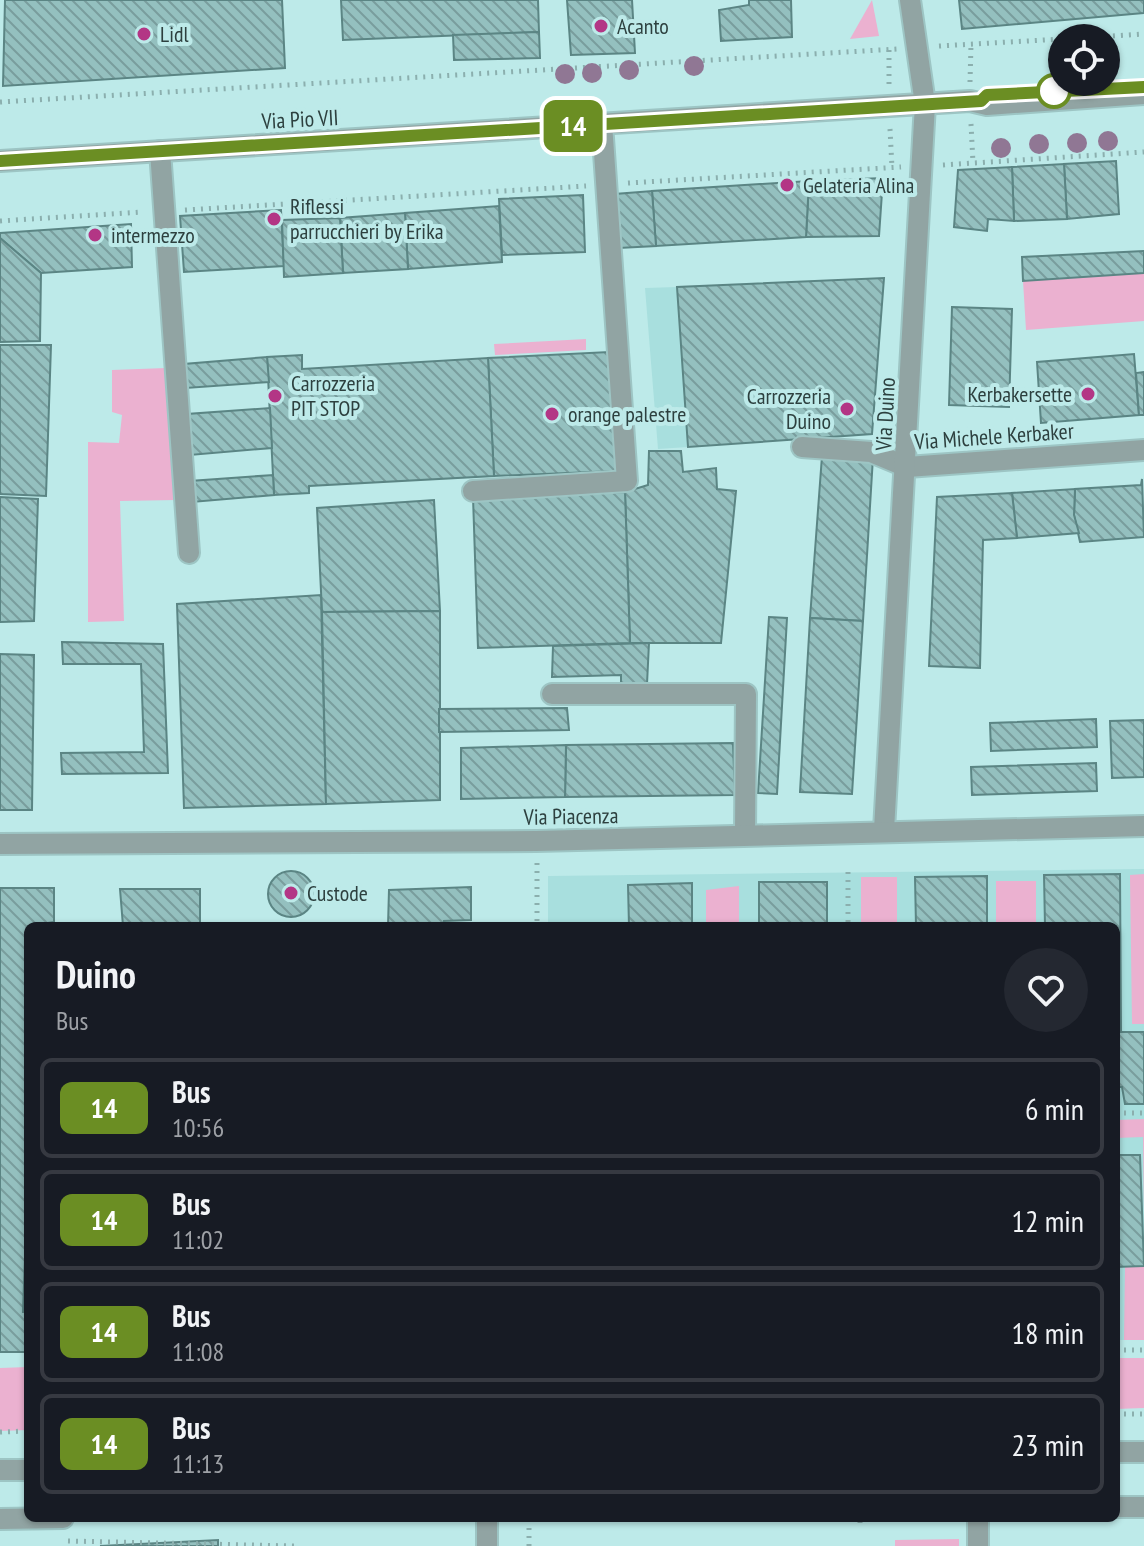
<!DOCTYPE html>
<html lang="it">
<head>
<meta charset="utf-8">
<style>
	body { margin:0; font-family:"PT Sans Narrow",sans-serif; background:#242831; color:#f1f3f6; height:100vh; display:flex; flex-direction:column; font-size:30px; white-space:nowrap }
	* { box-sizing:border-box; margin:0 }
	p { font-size:26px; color:#9ea1a6 }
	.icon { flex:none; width:44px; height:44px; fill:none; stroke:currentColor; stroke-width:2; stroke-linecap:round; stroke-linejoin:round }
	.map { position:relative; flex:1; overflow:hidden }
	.sheet { position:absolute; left:24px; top:922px; width:1096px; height:600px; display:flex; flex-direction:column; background:#171b24; border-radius:12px; box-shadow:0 2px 6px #0004 }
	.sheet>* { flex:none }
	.badge { padding:0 16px; border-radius:12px; font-size:28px; line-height:52px }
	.fabs { position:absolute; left:1048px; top:24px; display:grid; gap:16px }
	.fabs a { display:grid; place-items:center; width:72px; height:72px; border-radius:50%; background:#171b24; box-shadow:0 2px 6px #0004; font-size:40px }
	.map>.badge { position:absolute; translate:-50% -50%; box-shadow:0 0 0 4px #fff }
	.round { display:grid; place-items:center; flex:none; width:84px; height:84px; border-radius:42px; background:#242831 }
	.headline { display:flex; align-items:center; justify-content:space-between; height:136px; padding:0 32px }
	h1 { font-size:38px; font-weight:700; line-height:60px }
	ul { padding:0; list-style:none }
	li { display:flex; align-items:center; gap:24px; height:100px; margin:0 16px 12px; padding:0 16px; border:4px solid #363941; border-radius:12px }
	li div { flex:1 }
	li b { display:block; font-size:30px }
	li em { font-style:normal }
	li .badge { min-width:88px; font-weight:700; text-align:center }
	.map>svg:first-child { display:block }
	.built { fill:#a8dfde }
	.green { fill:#ebb1d0 }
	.building { fill:url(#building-back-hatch); stroke:#5b8584; stroke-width:2 }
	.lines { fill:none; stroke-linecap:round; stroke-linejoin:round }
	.minor-casing { stroke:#9dc5c4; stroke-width:24 }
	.path { stroke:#8bafae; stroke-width:5; stroke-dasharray:2 6; stroke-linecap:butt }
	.minor { stroke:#91a4a3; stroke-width:20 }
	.tree { fill:#907794 }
	.line-casing { stroke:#fff; stroke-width:18 }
	.line { stroke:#6b8e23; stroke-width:12 }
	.poi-dot { fill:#b33685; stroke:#bdeae9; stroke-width:3 }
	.stop-dot { fill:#fff; stroke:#6b8e23; stroke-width:4 }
	.labels { text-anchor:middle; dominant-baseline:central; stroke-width:8; stroke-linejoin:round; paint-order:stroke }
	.poi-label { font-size:22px; fill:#2d403f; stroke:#bdeae9; text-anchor:start }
	.street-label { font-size:22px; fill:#2d403f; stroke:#bdeae9 }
</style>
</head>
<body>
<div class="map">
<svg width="1144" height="1546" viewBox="0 0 1144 1546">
	<defs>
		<pattern id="building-back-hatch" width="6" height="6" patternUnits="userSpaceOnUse" patternTransform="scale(2)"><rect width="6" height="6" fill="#94c0bf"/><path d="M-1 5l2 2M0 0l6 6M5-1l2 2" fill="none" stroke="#799d9d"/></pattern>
	</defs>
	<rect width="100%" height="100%" fill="#bdeae9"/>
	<g class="built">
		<path d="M677,287L688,447L658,449L645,288Z"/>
		<path d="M1144,869V1340H1116V926H548V876Z"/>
	</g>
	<g class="green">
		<path d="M872,0L879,36L850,39Z"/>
		<path d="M1144,273V321L1026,330L1023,281Z"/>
		<path d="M586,339V350L495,355L494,344Z"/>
		<path d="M166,368L176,500L120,501L124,621L88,622V442L119,443L122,415L112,412V370Z"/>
		<path d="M1144,874V1024H1132L1130,875Z"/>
		<rect x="861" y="877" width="36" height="49"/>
		<rect x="996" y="881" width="40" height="45"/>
		<path d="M739,886V926H706V890Z"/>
		<path d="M1144,1119V1213L1143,1137L1116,1138V1120Z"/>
		<path d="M1144,1266V1340H1124L1125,1267Z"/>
		<path d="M1116,1358H1144V1408L1116,1409Z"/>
		<path d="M28,1367V1430L0,1431V1368Z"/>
		<path d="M959,1539V1546H895V1540Z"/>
	</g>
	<g class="building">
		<path d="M5,0H282L285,68L3,86Z"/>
		<path d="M341,0H538L539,32L343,40Z"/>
		<path d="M567,0H632L635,53L571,55Z"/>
		<path d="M749,0H791L792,37L721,41L719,10L749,5Z"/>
		<path d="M959,0H1144V13L962,29Z"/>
		<path d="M539,32L540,58L454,60L453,35Z"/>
		<path d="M1116,161L1119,214L1067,219L1064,164Z"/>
		<path d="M1064,164L1067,219L1014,221L1012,167Z"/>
		<path d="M1012,167L1014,221L988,219L987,231L954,227L958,170Z"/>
		<path d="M883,178L879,236L806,237L809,181Z"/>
		<path d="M809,181L806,237L656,246L652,191Z"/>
		<path d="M652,191L656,246L619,248L615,194Z"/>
		<path d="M583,195L585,252L502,255L499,199Z"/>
		<path d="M499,206L502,262L408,269L405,213Z"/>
		<path d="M281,210L284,266L184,272L180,216Z"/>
		<path d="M405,213L408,269L343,273L340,218Z"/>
		<path d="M340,218L343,273L284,277L282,220Z"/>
		<path d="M131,224L132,267L41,273L0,238V233Z"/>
		<path d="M0,238L41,273L40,341L0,342Z"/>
		<path d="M1144,251V273L1023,281L1022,257Z"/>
		<path d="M884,278L872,434L688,447L677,287Z"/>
		<path d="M952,307L1012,309L1009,407L949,405Z"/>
		<path d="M0,345H51L46,496L0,494Z"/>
		<path d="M609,352L616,471L494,476L488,358Z"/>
		<path d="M1134,354L1139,415L1041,423L1037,362Z"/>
		<path d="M302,355V369L488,358L494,476L309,486V493L274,495L267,357Z"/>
		<path d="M267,357L269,382L186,388L184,364Z"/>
		<path d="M1144,372V415H1139L1136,373Z"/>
		<path d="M270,408L272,448L190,455L187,414Z"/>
		<path d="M649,451H681L683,472L716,468L717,489L736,491L721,643H630L625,492L648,485Z"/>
		<path d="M822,456L873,457L863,621L810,618Z"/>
		<path d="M273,475L274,495L192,502L190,481Z"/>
		<path d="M1142,479L1144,537L1080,542L1074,515L1075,489L1141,485Z"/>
		<path d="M1075,489L1074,515L1079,533L1017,538L1012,493Z"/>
		<path d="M625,492L630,643L478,648L473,497Z"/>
		<path d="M1012,493L1017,538L983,540L980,668L929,666L937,497Z"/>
		<path d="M0,497L38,499L34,621L0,622Z"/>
		<path d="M434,500L440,611L322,612L317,508Z"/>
		<path d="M321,595L326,804L184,808L177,604Z"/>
		<path d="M440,611V800L326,804L322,612Z"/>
		<path d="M769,617L787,618L777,794L758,793Z"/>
		<path d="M810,618L863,621L852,794L800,792Z"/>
		<path d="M62,642L163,644L168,773L62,774L61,753L144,752L141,664H63Z"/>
		<path d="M649,643L647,684L621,685V675L552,677L553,646Z"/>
		<path d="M0,654L34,655L32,810H0Z"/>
		<path d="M567,708L569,730L439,732V709Z"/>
		<path d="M1096,719L1097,747L991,751L990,723Z"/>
		<path d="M1144,720V777L1112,778L1110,721Z"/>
		<path d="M733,743L735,795L565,797L566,745Z"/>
		<path d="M566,745L565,797L461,799V748Z"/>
		<path d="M1096,763L1097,791L972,795L971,767Z"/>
		<circle cx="291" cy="894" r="23"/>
		<path d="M1120,874L1121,1032H1144V1104H1125L1122,1087H1116V926H1045L1044,875Z"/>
		<path d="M987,876V926H916L915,877Z"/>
		<rect x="759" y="882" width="68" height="44"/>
		<path d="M692,883V926H629L628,885Z"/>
		<path d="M471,887V920L444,921V926H388L389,890Z"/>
		<path d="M0,888H54V922L28,926V1177L23,1312H28V1352H0Z"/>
		<path d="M120,889H200V926H123Z"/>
		<path d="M1116,1155H1140L1144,1266L1116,1267Z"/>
		<path d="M218,1540V1546H100Z"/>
	</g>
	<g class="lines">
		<g class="minor-casing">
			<g id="minor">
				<path d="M160,151L189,553"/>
				<path d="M0,161L970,101L987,105L1144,94"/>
				<path d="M802,447L871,452L907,467L1144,450"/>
				<path d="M473,491L627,481L602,124"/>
				<path d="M552,694H746L745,835"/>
				<path d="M884,830L925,104L910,0"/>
				<path d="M0,844L536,841L1144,826"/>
				<path d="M1116,1452H1144"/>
				<path d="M0,1470H28"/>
				<path d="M1116,1507H1144"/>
				<path d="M487,1518V1546"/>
				<path d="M0,1519L63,1518"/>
				<path d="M978,1546V1518"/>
			</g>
		</g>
		<g class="path">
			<path d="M1081,38L1144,34"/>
			<path d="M939,46L1062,39"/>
			<path d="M889,50V87"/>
			<path d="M970,82L971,45"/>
			<path d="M0,102L897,49"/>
			<path d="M971,124L973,163"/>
			<path d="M890,129L892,168"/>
			<path d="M943,165L1144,152"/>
			<path d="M628,183L901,167"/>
			<path d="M185,210L586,186"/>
			<path d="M0,221L143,212"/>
			<path d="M537,863V926"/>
			<path d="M848,872V926"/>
			<path d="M1116,1113H1144"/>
			<path d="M1116,1350H1144"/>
			<path d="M1116,1414H1144"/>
			<path d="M0,1432L28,1431"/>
			<path d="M860,1523V1518"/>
			<path d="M68,1541L295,1546"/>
			<path d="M529,1546V1518"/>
		</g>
		<use href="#minor" class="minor"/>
	</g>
	<g class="tree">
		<circle cx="694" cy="66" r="10"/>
		<circle cx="629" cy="70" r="10"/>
		<circle cx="592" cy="73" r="10"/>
		<circle cx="565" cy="74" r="10"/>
		<circle cx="1108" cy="141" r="10"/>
		<circle cx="1077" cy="143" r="10"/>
		<circle cx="1039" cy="144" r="10"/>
		<circle cx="1001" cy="148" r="10"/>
	</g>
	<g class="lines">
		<g class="line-casing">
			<path id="line" d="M0,161L981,101L987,95L1144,87"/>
		</g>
		<use href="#line" class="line"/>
	</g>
	<g class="poi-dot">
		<circle cx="601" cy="26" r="8"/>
		<circle cx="144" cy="34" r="8"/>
		<circle cx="787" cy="185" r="8"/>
		<circle cx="274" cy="219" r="8"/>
		<circle cx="95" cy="235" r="8"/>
		<circle cx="1088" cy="394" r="8"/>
		<circle cx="275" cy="396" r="8"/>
		<circle cx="847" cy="409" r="8"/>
		<circle cx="552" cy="414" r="8"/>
		<circle cx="291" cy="893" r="8"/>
	</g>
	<circle class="stop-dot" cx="1054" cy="91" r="16"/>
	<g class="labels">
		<g class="poi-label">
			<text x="617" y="26">Acanto</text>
			<text x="160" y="34">Lidl</text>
			<text x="803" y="185">Gelateria Alina</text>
			<text x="290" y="206">Riflessi<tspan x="290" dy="25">parrucchieri by Erika</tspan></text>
			<text x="111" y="235">intermezzo</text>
			<text x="291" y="383">Carrozzeria<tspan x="291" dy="25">PIT STOP</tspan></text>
			<text x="1072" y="394" text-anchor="end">Kerbakersette</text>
			<text x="831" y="396" text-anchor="end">Carrozzeria<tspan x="831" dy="25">Duino</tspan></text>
			<text x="568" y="414">orange palestre</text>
			<text x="307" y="893">Custode</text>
		</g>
		<g class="street-label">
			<text transform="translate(300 119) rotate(-3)">Via Pio VII</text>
			<text transform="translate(885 414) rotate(-87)">Via Duino</text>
			<text transform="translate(994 436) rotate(-4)">Via Michele Kerbaker</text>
			<text transform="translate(571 816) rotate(-1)">Via Piacenza</text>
		</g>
	</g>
</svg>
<div class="fabs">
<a><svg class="icon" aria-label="locate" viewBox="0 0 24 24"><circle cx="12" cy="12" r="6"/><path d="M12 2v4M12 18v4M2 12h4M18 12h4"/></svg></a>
</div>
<b class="badge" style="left:573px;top:126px;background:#6b8e23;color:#fff">14</b>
<section class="sheet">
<div class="headline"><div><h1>Duino</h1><p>Bus</p></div><a class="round"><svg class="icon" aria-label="heart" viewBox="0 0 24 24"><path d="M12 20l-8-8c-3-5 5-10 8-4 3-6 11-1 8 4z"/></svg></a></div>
<ul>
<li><span class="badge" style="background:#6b8e23;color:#fff">14</span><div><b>Bus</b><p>10:56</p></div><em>6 min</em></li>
<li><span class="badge" style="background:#6b8e23;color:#fff">14</span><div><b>Bus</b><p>11:02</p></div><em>12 min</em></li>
<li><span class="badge" style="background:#6b8e23;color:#fff">14</span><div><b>Bus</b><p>11:08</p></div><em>18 min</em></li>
<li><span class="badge" style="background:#6b8e23;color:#fff">14</span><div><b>Bus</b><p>11:13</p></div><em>23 min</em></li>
</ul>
</section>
</div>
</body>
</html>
